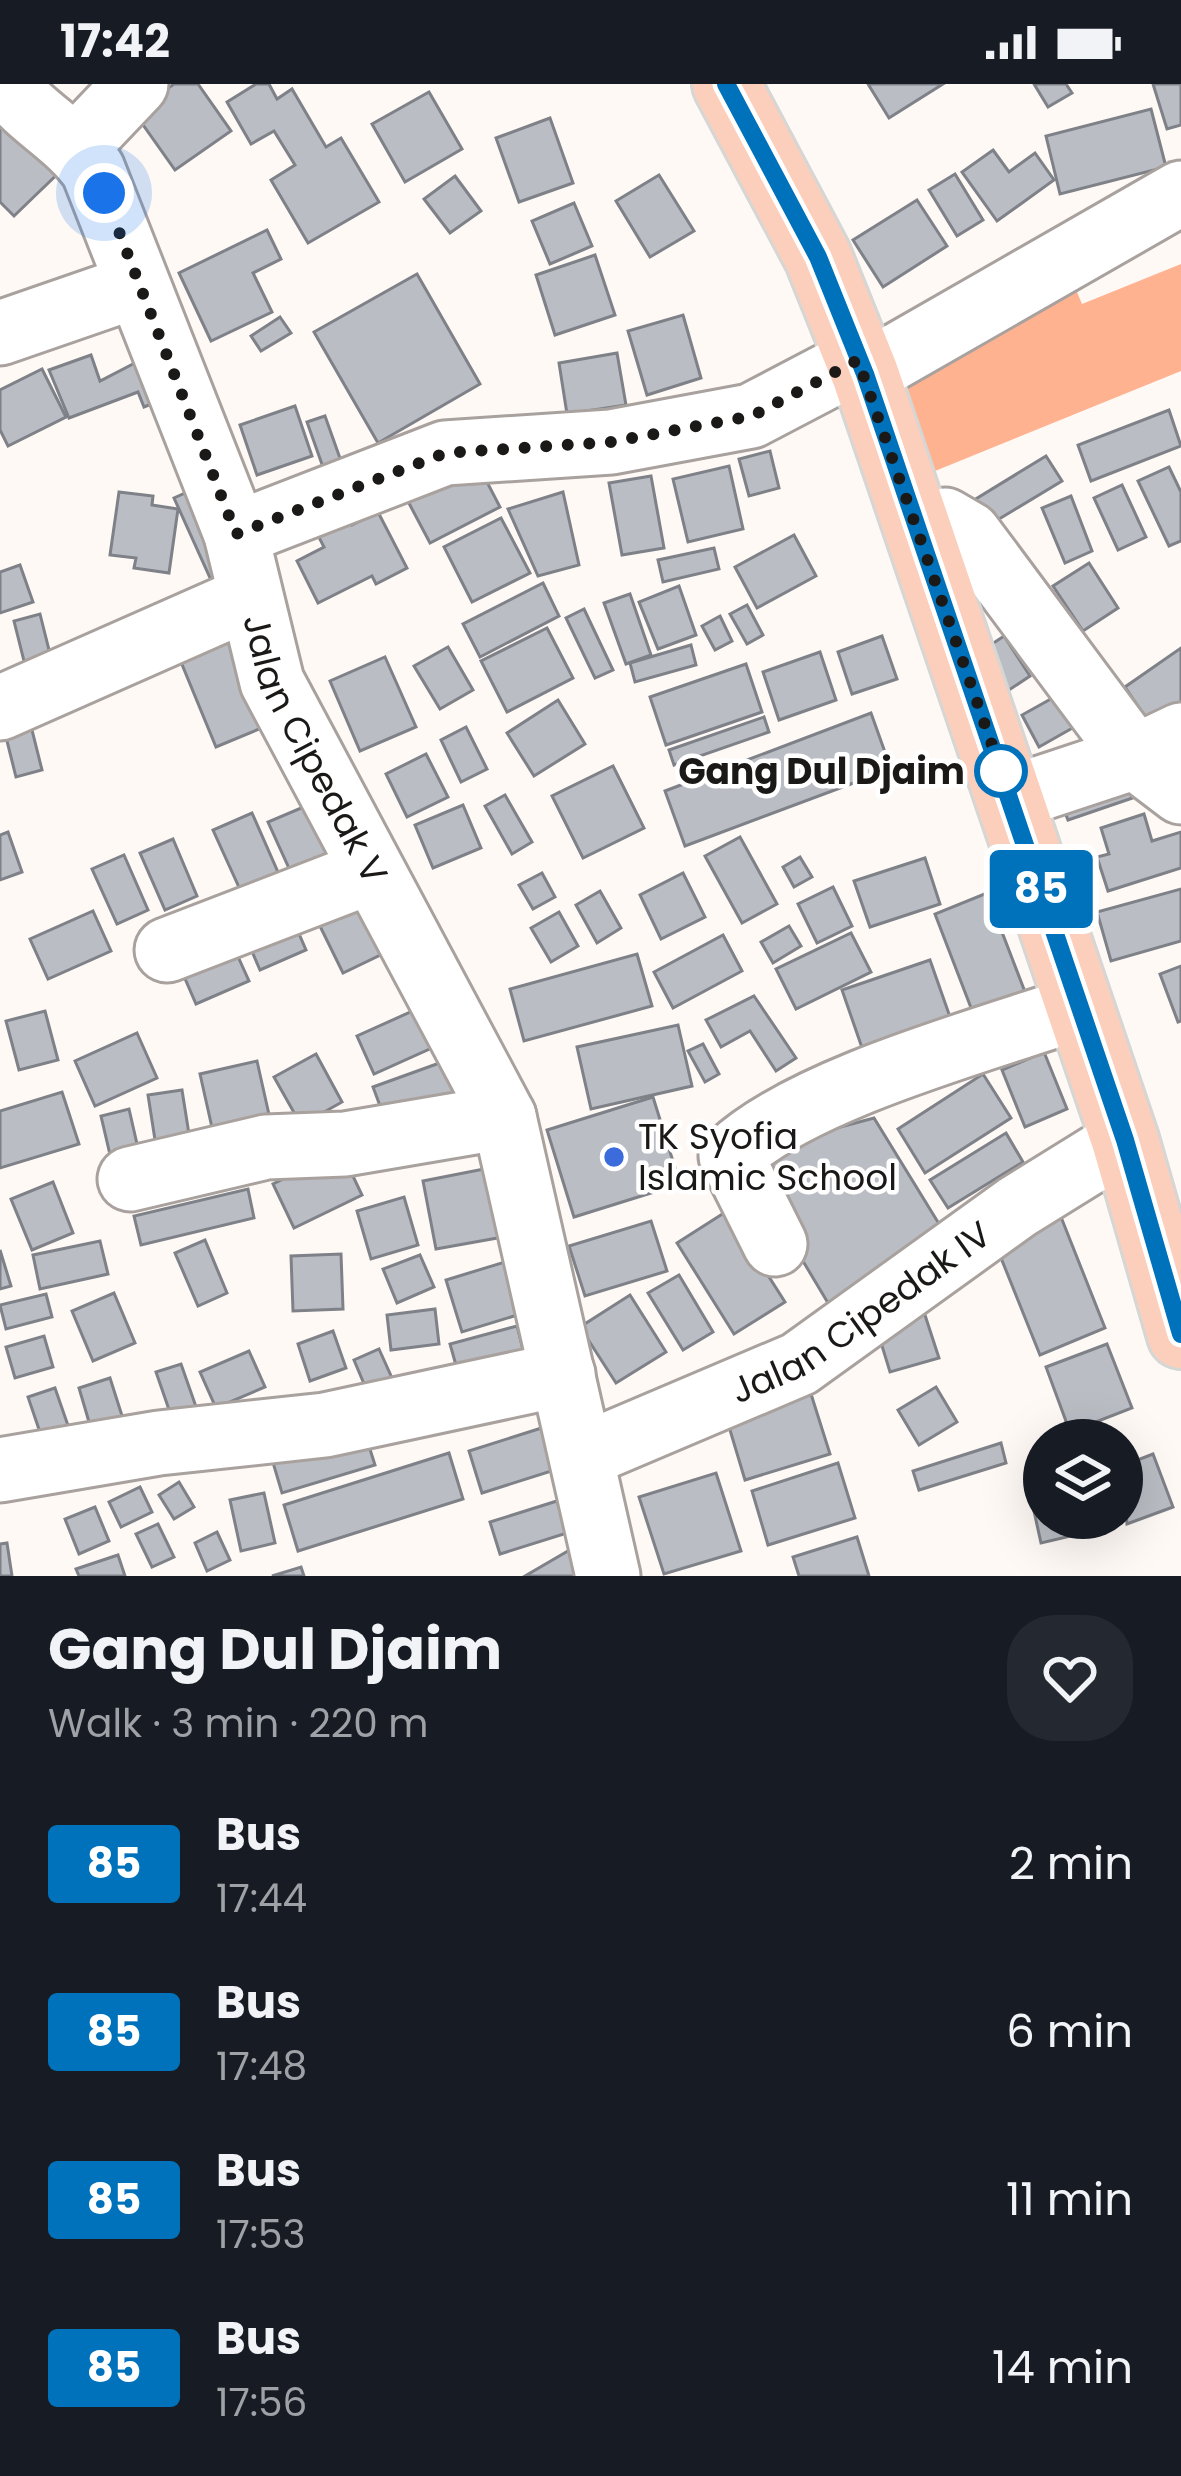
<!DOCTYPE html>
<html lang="en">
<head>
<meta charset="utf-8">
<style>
	body { margin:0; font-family:Poppins,sans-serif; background:#242831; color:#f1f3f6; height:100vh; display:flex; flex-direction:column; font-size:45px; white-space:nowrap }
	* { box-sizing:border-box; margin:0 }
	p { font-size:39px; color:#9ea1a6 }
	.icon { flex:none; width:66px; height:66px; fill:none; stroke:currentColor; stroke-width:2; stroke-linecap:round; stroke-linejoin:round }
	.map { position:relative; height:1492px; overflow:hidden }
	.details { display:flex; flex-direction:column; background:#171b24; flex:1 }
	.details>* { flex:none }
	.badge { padding:0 24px; border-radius:9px; font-size:42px; line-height:78px }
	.fabs { position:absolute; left:1023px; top:1335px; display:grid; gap:24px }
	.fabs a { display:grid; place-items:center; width:120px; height:120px; border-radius:50%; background:#171b24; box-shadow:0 12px 48px #0002; font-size:60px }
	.you { position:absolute; width:60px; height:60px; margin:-30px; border:9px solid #fff; border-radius:50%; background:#1a73e8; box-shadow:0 0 0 18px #1a73e833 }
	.map>.badge { position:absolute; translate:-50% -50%; box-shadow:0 0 0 6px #fff }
	.round { display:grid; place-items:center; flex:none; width:126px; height:126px; border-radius:48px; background:#242831 }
	.summary { display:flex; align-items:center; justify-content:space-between; height:204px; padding:0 48px }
	h1 { font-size:57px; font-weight:700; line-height:90px }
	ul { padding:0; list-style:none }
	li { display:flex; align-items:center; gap:36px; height:168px; padding:0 48px }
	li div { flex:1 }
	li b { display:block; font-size:45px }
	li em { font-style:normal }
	li .badge { min-width:132px; font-weight:700; text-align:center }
	.status { display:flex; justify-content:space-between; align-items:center; height:84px; padding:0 60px; background:#171b24; direction:ltr }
	.status svg { height:33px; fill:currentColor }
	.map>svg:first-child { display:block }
	.forest { fill:#ffb28f }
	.building { fill:#babdc3; stroke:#7e8187; stroke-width:3 }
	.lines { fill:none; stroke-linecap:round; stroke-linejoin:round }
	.minor-casing { stroke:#a8a19e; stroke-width:69 }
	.major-casing { stroke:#d6d6d5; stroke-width:72 }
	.minor { stroke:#fff; stroke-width:63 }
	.major { stroke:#fbcfbb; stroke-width:66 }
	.line-casing { stroke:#fff; stroke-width:27 }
	.line { stroke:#0072bc; stroke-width:18 }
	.walk { stroke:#1b1918; stroke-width:12; stroke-dasharray:0 21.6 }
	.stop-dot { fill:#fff; stroke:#0072bc; stroke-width:6 }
	.poi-dot { fill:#3c6cdc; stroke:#fff; stroke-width:4.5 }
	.labels { text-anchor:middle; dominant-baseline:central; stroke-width:9; stroke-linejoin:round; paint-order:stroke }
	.street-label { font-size:36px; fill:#1b1918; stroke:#fff }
	.stop-label { font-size:36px; font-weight:bold; fill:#1b1918; stroke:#fff; text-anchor:end }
	.poi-label { font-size:36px; fill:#1b1918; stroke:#fff; text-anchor:start }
</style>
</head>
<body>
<div class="status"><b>17:42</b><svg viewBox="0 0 49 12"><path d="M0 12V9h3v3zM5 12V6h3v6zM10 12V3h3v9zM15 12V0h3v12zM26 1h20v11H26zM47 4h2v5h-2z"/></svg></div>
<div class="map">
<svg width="1181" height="1492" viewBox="0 0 1181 1492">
	<rect width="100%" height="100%" fill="#fff9f6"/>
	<path class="forest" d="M1061,170L1082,220L1181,180V287L935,387L878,244Z"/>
	<g class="building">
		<path d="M174,0H198L231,47L175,86L134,28Z"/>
		<path d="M256,0H269L277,15L292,5L326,63L341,54L379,118L308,159L271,96L295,81L274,47L251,60L227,18Z"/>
		<path d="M868,0H943L889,34Z"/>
		<path d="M1034,0H1066L1072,9L1048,23Z"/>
		<path d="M1153,0H1181V41L1167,45Z"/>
		<path d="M429,8L462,65L405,98L372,40Z"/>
		<path d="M0,9L72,76L14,132L0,118Z"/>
		<path d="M1151,25L1166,83L1060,110L1046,52Z"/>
		<path d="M550,34L573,99L519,118L496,54Z"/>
		<path d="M993,66L1009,88L1035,69L1054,96L997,137L962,88Z"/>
		<path d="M955,90L983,136L957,152L929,106Z"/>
		<path d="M659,91L694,147L650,173L616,117Z"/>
		<path d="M455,92L481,127L450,149L424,115Z"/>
		<path d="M917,116L947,162L883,203L853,156Z"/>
		<path d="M574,119L592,162L550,180L532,137Z"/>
		<path d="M267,146L281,175L253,189L272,228L211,257L179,189Z"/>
		<path d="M595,171L615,231L555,251L536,191Z"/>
		<path d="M417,190L480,300L378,359L314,248Z"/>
		<path d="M683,231L701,294L647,311L628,247Z"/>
		<path d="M280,233L291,249L261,267L251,252Z"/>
		<path d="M156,268L172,312L144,323L138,308L69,334L49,286L91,271L100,297Z"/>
		<path d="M617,269L626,321L567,330L559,279Z"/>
		<path d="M42,285L66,333L8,362L0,346V306Z"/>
		<path d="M295,322L312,372L257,391L240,341Z"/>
		<path d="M1169,326L1181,362L1091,397L1078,361Z"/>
		<path d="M325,332L341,377L323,383L307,338Z"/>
		<path d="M770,367L779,404L749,412L739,375Z"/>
		<path d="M473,371L500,423L430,459L402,406Z"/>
		<path d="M1046,372L1062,397L976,449L961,424Z"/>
		<path d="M729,382L743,445L688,458L673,395Z"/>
		<path d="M1169,383L1181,408V457L1169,462L1138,397Z"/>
		<path d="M651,392L664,464L622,471L609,399Z"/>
		<path d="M1122,401L1146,453L1118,466L1094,414Z"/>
		<path d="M201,402L238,483L211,496L174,414Z"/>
		<path d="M119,408L153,412L152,421L178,425L169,489L134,484L136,474L110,471Z"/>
		<path d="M563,408L579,481L538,492L508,425Z"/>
		<path d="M1071,412L1092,467L1065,479L1042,424Z"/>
		<path d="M340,418L352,441L378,428L407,484L376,500L372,492L318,519L297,477L324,463L309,434Z"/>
		<path d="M501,434L530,489L472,518L444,463Z"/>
		<path d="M794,451L816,492L757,524L735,483Z"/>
		<path d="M714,464L719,485L663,498L658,476Z"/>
		<path d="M1089,479L1118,524L1083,547L1053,502Z"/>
		<path d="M20,481L33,518L0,529V488Z"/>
		<path d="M543,499L559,532L480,573L463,540Z"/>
		<path d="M679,502L696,551L658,565L639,518Z"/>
		<path d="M630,510L651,571L626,580L604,519Z"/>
		<path d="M747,521L763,551L747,560L730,530Z"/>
		<path d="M584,525L613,586L595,594L566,534Z"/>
		<path d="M40,530L52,578L26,585L14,537Z"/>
		<path d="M720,532L732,557L715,566L702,542Z"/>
		<path d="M235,536L276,638L216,663L174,561Z"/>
		<path d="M547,544L573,594L507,628L481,577Z"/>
		<path d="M882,552L897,595L852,610L838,568Z"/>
		<path d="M1004,552L1030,592L1009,606L983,566Z"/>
		<path d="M691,561L696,581L635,598L630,579Z"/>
		<path d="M448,563L473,606L440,625L414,582Z"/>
		<path d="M1181,564V627L1154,646L1125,603Z"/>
		<path d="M820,568L836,616L779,636L763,588Z"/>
		<path d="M385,573L416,643L360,667L330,597Z"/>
		<path d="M746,580L762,628L666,661L650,613Z"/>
		<path d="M1058,611L1076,642L1039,663L1022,631Z"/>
		<path d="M558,616L585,660L534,692L507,649Z"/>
		<path d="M871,629L891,685L685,762L665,707Z"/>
		<path d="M764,633L769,648L674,681L669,666Z"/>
		<path d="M29,634L42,686L16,693L3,641Z"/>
		<path d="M466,643L487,685L461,698L441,656Z"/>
		<path d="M426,670L448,713L407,733L386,690Z"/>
		<path d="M613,682L644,744L583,774L552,712Z"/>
		<path d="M1142,684L1150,708L1068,736L1059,713Z"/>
		<path d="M505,711L532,758L512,770L485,722Z"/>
		<path d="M320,716L350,781L298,804L268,738Z"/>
		<path d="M463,721L481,764L433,784L415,741Z"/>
		<path d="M252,729L281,795L243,812L213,746Z"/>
		<path d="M1144,730L1152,757L1181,748V784L1108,807L1097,773L1109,770L1101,744Z"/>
		<path d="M8,748L22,788L0,796V751Z"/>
		<path d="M740,753L777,820L742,839L705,772Z"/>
		<path d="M173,755L197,812L165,826L140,769Z"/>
		<path d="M124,771L148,826L117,840L92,785Z"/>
		<path d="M800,773L812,793L794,803L783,783Z"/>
		<path d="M925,774L940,820L870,843L854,797Z"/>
		<path d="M542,789L555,813L533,825L519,801Z"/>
		<path d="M683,789L705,833L661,855L640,811Z"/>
		<path d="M367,799L399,862L343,889L312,826Z"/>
		<path d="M833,803L852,842L817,859L798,820Z"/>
		<path d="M1181,805V857L1111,877L1097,828Z"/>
		<path d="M600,807L621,844L597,859L576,821Z"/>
		<path d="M987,809L1030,921L978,942L935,830Z"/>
		<path d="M93,827L111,867L48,895L30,855Z"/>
		<path d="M559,828L578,862L551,878L531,844Z"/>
		<path d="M290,829L306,866L260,886L244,849Z"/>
		<path d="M789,842L801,862L773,879L761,858Z"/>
		<path d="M851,849L871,888L796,925L776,885Z"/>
		<path d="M723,851L742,887L673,924L654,888Z"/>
		<path d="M235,866L249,897L196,920L183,890Z"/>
		<path d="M637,870L652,922L524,957L510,905Z"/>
		<path d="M930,876L956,950L868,981L842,906Z"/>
		<path d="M1181,882V937L1178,938L1160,890Z"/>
		<path d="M754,912L796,974L776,987L750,947L721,963L706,936Z"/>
		<path d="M417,925L434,963L374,990L357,952Z"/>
		<path d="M45,927L58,976L19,986L6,937Z"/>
		<path d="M678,941L692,1002L591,1025L577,963Z"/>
		<path d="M137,949L157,994L95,1022L75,977Z"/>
		<path d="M703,960L719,990L705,998L688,967Z"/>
		<path d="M1044,968L1067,1025L1025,1043L1002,986Z"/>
		<path d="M316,970L342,1018L301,1041L274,993Z"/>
		<path d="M257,977L272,1044L215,1057L200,990Z"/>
		<path d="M445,977L461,1020L389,1046L373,1003Z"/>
		<path d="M983,990L1011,1034L925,1089L898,1045Z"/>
		<path d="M182,1006L192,1069L158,1075L148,1011Z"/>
		<path d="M62,1008L79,1060L0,1084V1027Z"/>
		<path d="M653,1013L680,1100L574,1133L547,1046Z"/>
		<path d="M129,1025L143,1086L115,1092L101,1032Z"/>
		<path d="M874,1034L944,1148L828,1219L739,1070Z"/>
		<path d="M1006,1049L1023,1078L948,1124L930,1096Z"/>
		<path d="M341,1067L362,1111L294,1144L273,1100Z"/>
		<path d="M489,1084L503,1153L436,1165L423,1097Z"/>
		<path d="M53,1098L73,1149L32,1166L11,1115Z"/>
		<path d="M248,1105L254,1134L141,1161L134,1132Z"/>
		<path d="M404,1113L418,1161L371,1175L357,1127Z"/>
		<path d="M727,1127L785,1218L734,1250L677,1159Z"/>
		<path d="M1061,1133L1105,1244L1040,1271L995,1159Z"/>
		<path d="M651,1137L667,1187L585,1212L569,1162Z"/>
		<path d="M205,1156L227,1209L198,1222L175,1169Z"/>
		<path d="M100,1157L108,1190L40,1205L33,1171Z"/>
		<path d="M0,1166L11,1202L0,1205Z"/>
		<path d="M341,1170L343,1225L293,1227L291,1172Z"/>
		<path d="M420,1171L434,1203L397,1219L383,1185Z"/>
		<path d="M508,1177L524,1229L462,1248L446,1196Z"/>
		<path d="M679,1191L713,1248L683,1266L648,1209Z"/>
		<path d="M114,1209L135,1259L93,1277L72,1227Z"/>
		<path d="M46,1210L52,1233L6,1245L0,1221Z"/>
		<path d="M630,1211L666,1268L616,1299L580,1243Z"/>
		<path d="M435,1225L439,1260L391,1266L387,1231Z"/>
		<path d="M923,1225L939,1274L890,1288L875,1239Z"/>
		<path d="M517,1242L527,1281L461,1299L450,1260Z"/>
		<path d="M333,1247L346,1284L310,1297L298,1260Z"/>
		<path d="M44,1252L53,1283L15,1294L6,1263Z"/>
		<path d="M1107,1260L1132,1324L1070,1348L1046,1283Z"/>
		<path d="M379,1265L396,1303L370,1314L354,1276Z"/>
		<path d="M249,1267L265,1303L216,1324L200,1288Z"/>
		<path d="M181,1280L200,1334L175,1343L156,1288Z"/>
		<path d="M110,1294L124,1338L92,1348L79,1304Z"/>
		<path d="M936,1303L957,1338L919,1361L898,1326Z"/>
		<path d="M55,1304L72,1353L45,1363L28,1313Z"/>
		<path d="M811,1310L830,1370L745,1396L727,1336Z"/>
		<path d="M361,1337L375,1381L282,1409L269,1365Z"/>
		<path d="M551,1341L564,1383L482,1409L469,1367Z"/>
		<path d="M1001,1359L1006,1379L919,1406L913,1387Z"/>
		<path d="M449,1369L463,1415L298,1467L284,1421Z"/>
		<path d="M1153,1370L1173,1423L1127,1440L1122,1382Z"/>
		<path d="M838,1379L855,1434L768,1461L752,1407Z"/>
		<path d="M716,1389L741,1467L664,1490L639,1413Z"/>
		<path d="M179,1398L194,1423L174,1435L159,1411Z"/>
		<path d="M140,1403L152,1428L121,1443L109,1418Z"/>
		<path d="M1044,1406V1434H1098L1101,1445L1041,1459L1030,1409Z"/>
		<path d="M264,1409L275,1459L241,1467L230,1416Z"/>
		<path d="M557,1417L567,1449L500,1470L490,1438Z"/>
		<path d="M95,1423L109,1457L79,1470L65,1435Z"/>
		<path d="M158,1440L174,1473L152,1483L136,1450Z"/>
		<path d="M217,1448L230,1476L207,1487L195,1459Z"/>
		<path d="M857,1453L869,1492H799L793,1473Z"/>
		<path d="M7,1459L12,1492H0V1460Z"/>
		<path d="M573,1464L589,1492H525Z"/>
		<path d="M118,1471L125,1492H79L76,1485Z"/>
		<path d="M301,1483L304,1492H272Z"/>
	</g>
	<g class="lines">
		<g class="minor-casing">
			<g id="minor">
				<path id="s1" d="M6,0C31,34 69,51 93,86L236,450L272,598L504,1033L608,1492"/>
				<path d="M77,62L136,0"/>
				<path d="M0,249L136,202"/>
				<path d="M865,290L1181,109"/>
				<path d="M916,443L945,436L969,450L1135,673L1181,708"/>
				<path d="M236,450L445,369L611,358L751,332L858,276"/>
				<path d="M0,624L249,514"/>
				<path d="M1011,714L1135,673L1181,651"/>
				<path d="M167,866L372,787"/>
				<path d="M130,1095L266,1063L345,1060L504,1033"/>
				<path d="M775,1160L731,1072C801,1005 984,956 1080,923"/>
				<path id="s2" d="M582,1372L799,1280L1017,1123L1125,1056"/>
				<path d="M0,1386L159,1359L325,1341L563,1290"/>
			</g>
		</g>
		<g class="major-casing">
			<path id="major" d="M726,0L818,173L865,290L1125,1056L1181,1251"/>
		</g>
		<use href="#minor" class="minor"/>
		<use href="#major" class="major"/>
	</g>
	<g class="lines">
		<g class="line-casing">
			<path id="line" d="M726,0L818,173L865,290L1125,1056L1181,1250"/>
		</g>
		<use href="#line" class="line"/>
		<path class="walk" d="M104,109L236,450L445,369L611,358L752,332L858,276L1001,687"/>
	</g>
	<circle class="stop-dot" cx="1001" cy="687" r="24"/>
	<circle class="poi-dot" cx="614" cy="1073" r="12"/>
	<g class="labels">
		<g class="street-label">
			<text stroke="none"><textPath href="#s1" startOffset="744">Jalan Cipedak V</textPath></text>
			<text stroke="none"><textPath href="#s2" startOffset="315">Jalan Cipedak IV</textPath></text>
		</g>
		<g class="stop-label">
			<text x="965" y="687">Gang Dul Djaim</text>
		</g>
		<g class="poi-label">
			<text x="638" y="1052">TK Syofia<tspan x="638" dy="41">Islamic School</tspan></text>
		</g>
	</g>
</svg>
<div class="fabs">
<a><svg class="icon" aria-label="layers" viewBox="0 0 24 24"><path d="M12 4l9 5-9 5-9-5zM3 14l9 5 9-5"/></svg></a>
</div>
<div class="you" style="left:104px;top:109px"></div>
<b class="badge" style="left:1041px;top:805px;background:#0072bc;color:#fff">85</b>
</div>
<section class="details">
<div class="summary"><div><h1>Gang Dul Djaim</h1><p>Walk · 3 min · 220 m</p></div><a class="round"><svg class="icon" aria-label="heart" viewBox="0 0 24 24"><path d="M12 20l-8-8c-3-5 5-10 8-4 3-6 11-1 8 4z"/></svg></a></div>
<ul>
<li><span class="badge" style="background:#0072bc;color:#fff">85</span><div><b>Bus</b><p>17:44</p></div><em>2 min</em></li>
<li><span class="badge" style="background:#0072bc;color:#fff">85</span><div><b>Bus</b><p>17:48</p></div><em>6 min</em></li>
<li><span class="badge" style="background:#0072bc;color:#fff">85</span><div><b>Bus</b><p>17:53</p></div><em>11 min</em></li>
<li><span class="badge" style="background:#0072bc;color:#fff">85</span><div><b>Bus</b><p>17:56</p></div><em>14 min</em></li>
</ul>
</section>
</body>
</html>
